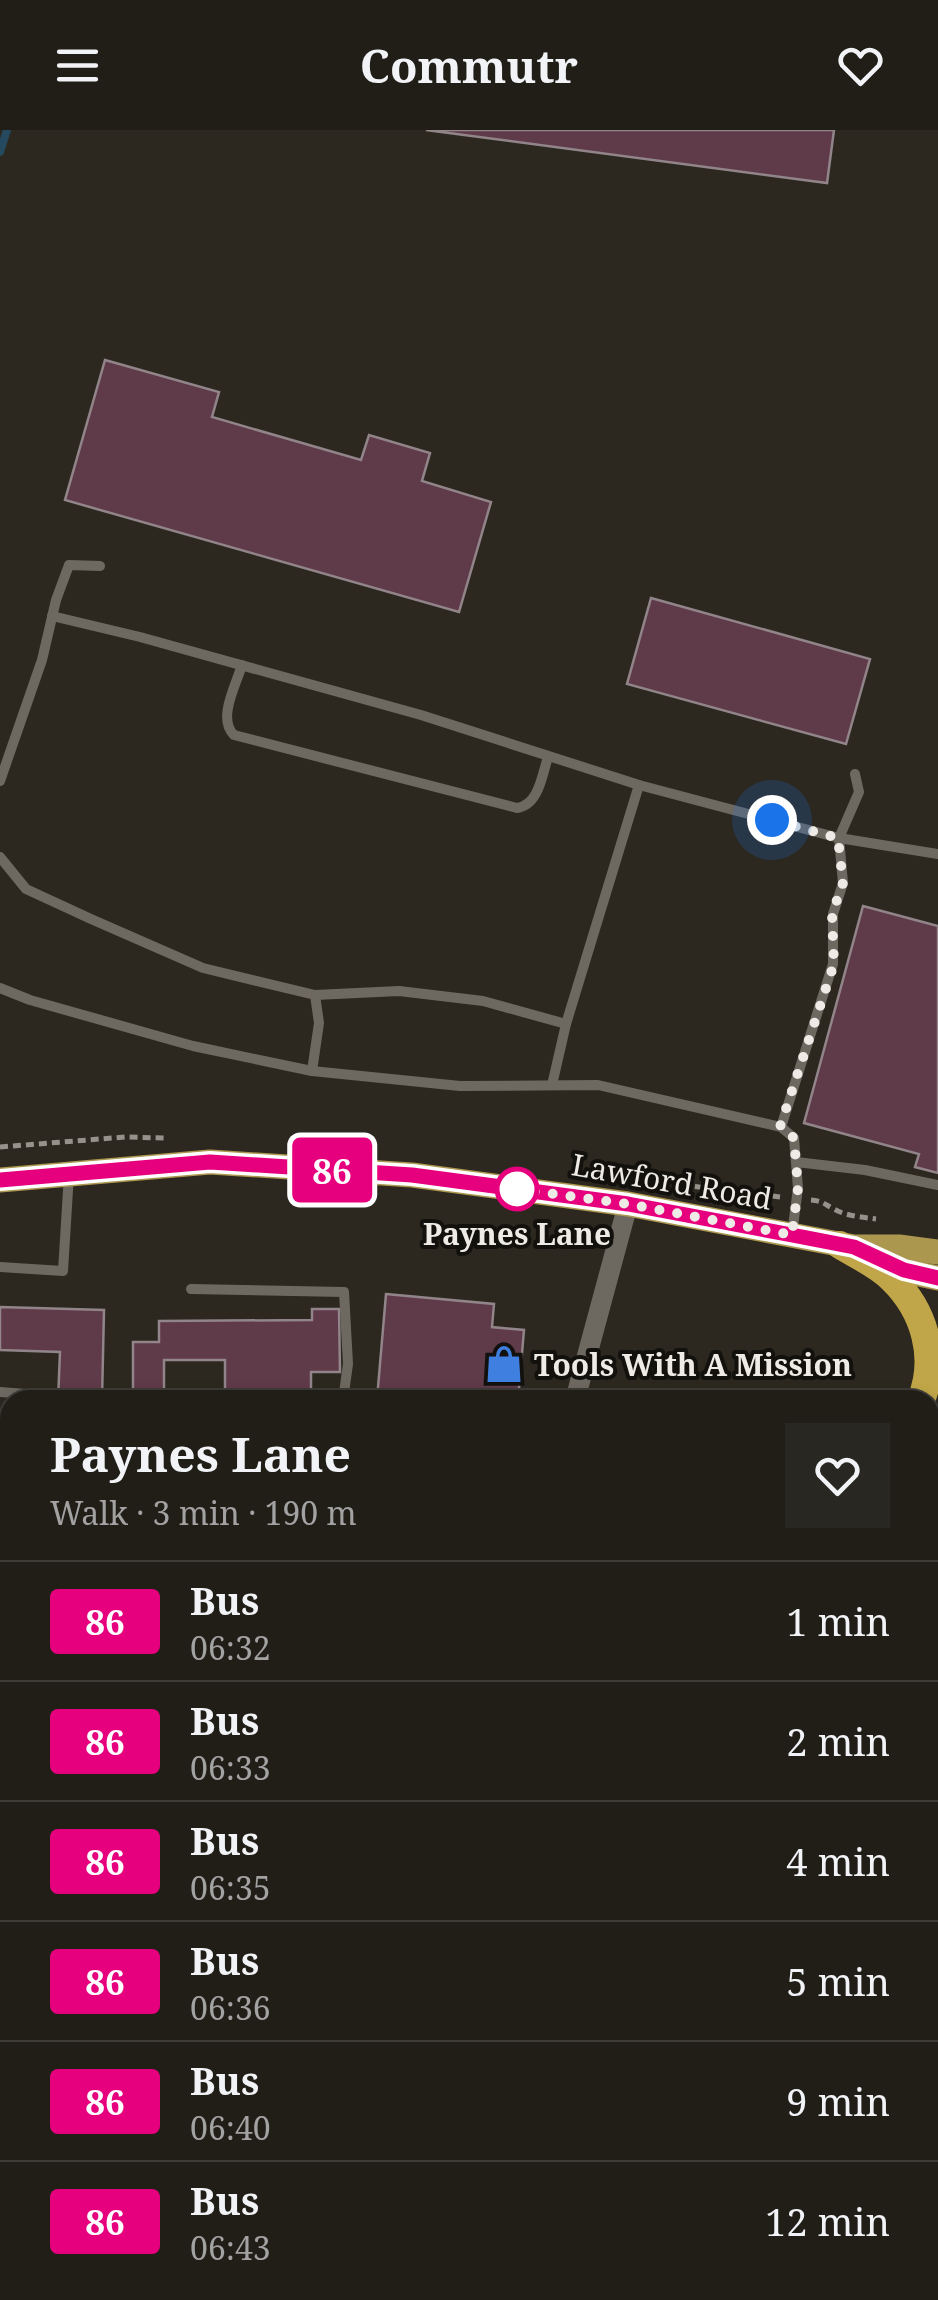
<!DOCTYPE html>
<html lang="en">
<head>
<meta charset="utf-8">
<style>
	body { margin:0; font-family:"Noto Serif",serif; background:#292721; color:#f1f3f6; height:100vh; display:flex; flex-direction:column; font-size:38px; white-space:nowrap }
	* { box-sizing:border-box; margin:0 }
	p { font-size:32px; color:#a2a2a2 }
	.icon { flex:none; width:55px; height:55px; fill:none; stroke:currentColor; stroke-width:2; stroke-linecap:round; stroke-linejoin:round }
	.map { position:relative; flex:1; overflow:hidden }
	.sheet { position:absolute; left:0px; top:1260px; width:940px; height:910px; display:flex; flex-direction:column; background:#211e18; border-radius:30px 30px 0 0; box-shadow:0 5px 15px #0003,0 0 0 2px #3e3c37 }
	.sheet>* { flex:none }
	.badge { padding:0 20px; border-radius:8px; font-size:35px; line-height:65px }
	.you { position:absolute; width:50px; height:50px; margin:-25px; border:8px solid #fff; border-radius:50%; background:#1a73e8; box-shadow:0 0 0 15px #1a73e833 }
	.map>.badge { position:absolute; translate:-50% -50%; box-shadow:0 0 0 5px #fff }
	.round { display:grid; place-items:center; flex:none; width:105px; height:105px; border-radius:0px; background:#292721 }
	.headline { display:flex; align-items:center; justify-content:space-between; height:170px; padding:0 50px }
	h1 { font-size:48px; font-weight:700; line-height:75px }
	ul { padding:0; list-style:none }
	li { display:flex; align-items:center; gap:30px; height:120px; padding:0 50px; border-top:2px solid #3e3c37 }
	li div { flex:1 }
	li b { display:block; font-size:38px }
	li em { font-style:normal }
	li .badge { min-width:110px; font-weight:700; text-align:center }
	header { display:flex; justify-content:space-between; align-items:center; height:130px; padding:0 50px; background:#211e18; font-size:45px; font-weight:700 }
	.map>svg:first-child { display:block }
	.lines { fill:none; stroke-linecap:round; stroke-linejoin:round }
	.stream { stroke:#254a5f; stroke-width:8 }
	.building { fill:#5f3a49; stroke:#918589; stroke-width:2.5 }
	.path { stroke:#95928b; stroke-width:5; stroke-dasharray:8 5; stroke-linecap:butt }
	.service { stroke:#6d6860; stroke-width:10 }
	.minor { stroke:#6d6860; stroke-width:20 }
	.primary { stroke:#ab974e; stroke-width:25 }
	.trunk { stroke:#c0a648; stroke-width:28 }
	.line-casing { stroke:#fff; stroke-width:22 }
	.line { stroke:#e6007e; stroke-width:15 }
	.walk { stroke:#eeebe6; stroke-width:10; stroke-dasharray:0 18 }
	.stop-dot { fill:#fff; stroke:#e6007e; stroke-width:5 }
	.labels { text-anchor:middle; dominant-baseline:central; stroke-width:8; stroke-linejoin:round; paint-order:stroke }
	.street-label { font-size:30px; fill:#eeebe6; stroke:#13110d }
	.stop-label { font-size:30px; font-weight:bold; fill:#eeebe6; stroke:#13110d }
	.poi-label { font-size:30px; font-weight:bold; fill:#eeebe6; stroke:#13110d; text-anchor:start }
</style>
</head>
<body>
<header><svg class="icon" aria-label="menu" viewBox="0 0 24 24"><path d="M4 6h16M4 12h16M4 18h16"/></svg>Commutr<svg class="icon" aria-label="heart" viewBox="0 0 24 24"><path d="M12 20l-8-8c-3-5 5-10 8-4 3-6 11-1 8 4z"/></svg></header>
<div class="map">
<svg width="938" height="2170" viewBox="0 0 938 2170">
	<rect width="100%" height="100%" fill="#2c2820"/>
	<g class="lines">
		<path class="stream" d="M0,22L7,0"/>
	</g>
	<g class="building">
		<path d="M426,0H834L827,53Z"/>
		<path d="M105,230L219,262L212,287L361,330L369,305L430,323L422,351L491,372L459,482L65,370Z"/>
		<path d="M651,468L870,529L846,614L627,554Z"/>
		<path d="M863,776L938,796V1043L915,1037L919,1024L804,993Z"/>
		<path d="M386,1164L494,1174L492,1197L524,1200L518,1270L377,1269Z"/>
		<path d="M0,1177L104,1180L102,1270H58L60,1222L0,1220Z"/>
		<path d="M312,1179H339L340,1242H311V1263H225V1230H164V1263H133V1212H159V1191L312,1190Z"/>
		<path d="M0,1280L10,1281L2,1403H0Z"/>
		<path d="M10,1654V1692L0,1675V1660Z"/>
		<path d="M0,1689L10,1706V1818L6,1821L0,1810Z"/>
		<path d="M930,1925L938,1926V1976H930Z"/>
		<path d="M10,2068V2145L0,2128V2074Z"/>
		<path d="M930,2092H938V2170H877V2160H930Z"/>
		<path d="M0,2128L10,2145V2160H19L25,2170H0Z"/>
		<path d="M430,2160H464L469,2170H410Z"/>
		<path d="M574,2160H702L701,2170H574Z"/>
		<rect x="715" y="2160" width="126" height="10"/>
	</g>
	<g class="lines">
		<g class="path">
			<path d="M0,1017L125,1007L164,1008"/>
			<path d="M682,1055L780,1067"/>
			<path d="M811,1070C823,1071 824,1074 834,1079C846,1086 862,1087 876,1089"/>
			<path d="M0,1993L10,1987"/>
		</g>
		<g class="service">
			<path d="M52,486L140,507L421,585L639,655L839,708L938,724"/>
			<path d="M242,535C236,555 217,589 234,605L517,678C539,675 542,645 548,627"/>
			<path d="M0,651L42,530L56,470L69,435L100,436"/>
			<path d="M0,727L26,759L91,789L203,838L315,865L319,893L312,941"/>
			<path d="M0,858L30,870L193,916L312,941L460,956L598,955L781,997L794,1008L798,1058L792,1104"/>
			<path d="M315,865L399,861L483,871L566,894"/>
			<path d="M552,955L566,894L639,655"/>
			<path d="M781,997L833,834V784L843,753L839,708L859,662L855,644"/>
			<path d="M796,1032L865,1040L938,1055"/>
			<path d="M0,1137L63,1141L69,1044"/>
			<path d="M191,1159L344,1162L348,1234L343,1270"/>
			<path d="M0,1262L39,1265L38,1270"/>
			<path d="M0,1494L10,1480"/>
			<path d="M930,1877L938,1882"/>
		</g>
		<g class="minor">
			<path d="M575,1270L628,1074"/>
			<path d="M0,1591L10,1585"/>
			<path d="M930,2048H938"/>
			<path d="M312,2170L330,2160"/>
		</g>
		<g class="primary">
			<path d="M0,1050L210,1032L412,1045L628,1074L854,1117H899L938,1122"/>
			<path d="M873,1126L904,1141L938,1148"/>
		</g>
		<g class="trunk">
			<path d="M840,1115C856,1125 879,1135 892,1149C925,1181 938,1228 921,1270"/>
			<path d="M930,1298L938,1290"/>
			<path d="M930,1337L938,1331"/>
			<path d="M930,1379L938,1373"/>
			<path d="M0,1950L10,1944"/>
		</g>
	</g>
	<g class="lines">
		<g class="line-casing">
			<path id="line" d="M0,1050L210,1032L412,1045L628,1074L792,1105L854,1117L904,1140L938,1148"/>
		</g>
		<use href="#line" class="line"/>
		<path class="walk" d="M517,1059L628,1074L792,1105L798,1058L794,1008L780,997L834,834L832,784L843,753L838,708L772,690"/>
	</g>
	<defs>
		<g id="shop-bare" transform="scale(3)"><path d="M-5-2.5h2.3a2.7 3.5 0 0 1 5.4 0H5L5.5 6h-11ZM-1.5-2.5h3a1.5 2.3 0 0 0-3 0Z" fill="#3f7fe0" stroke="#13110d" stroke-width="2.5" paint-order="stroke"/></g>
	</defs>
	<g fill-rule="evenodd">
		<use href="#shop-bare" x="504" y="1234"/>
	</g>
	<circle class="stop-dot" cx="517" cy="1059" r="20"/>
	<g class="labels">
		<g class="street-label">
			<text transform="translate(672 1051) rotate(10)">Lawford Road</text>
		</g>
		<g class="stop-label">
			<text x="517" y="1103">Paynes Lane</text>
		</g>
		<g class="poi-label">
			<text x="534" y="1234">Tools With A Mission</text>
		</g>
	</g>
</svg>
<div class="you" style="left:772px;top:690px"></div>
<b class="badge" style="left:332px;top:1040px;background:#e6007e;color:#fff">86</b>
<section class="sheet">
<div class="headline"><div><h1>Paynes Lane</h1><p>Walk · 3 min · 190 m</p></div><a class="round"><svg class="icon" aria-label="heart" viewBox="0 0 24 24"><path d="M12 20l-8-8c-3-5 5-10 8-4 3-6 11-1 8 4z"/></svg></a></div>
<ul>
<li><span class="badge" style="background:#e6007e;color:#fff">86</span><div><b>Bus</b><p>06:32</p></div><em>1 min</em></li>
<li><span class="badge" style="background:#e6007e;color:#fff">86</span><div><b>Bus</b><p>06:33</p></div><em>2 min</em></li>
<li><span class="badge" style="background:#e6007e;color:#fff">86</span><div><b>Bus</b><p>06:35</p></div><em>4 min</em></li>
<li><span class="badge" style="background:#e6007e;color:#fff">86</span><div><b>Bus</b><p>06:36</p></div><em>5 min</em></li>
<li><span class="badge" style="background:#e6007e;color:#fff">86</span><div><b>Bus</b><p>06:40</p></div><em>9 min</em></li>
<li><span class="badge" style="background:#e6007e;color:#fff">86</span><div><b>Bus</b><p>06:43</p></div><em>12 min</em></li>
</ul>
</section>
</div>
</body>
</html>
